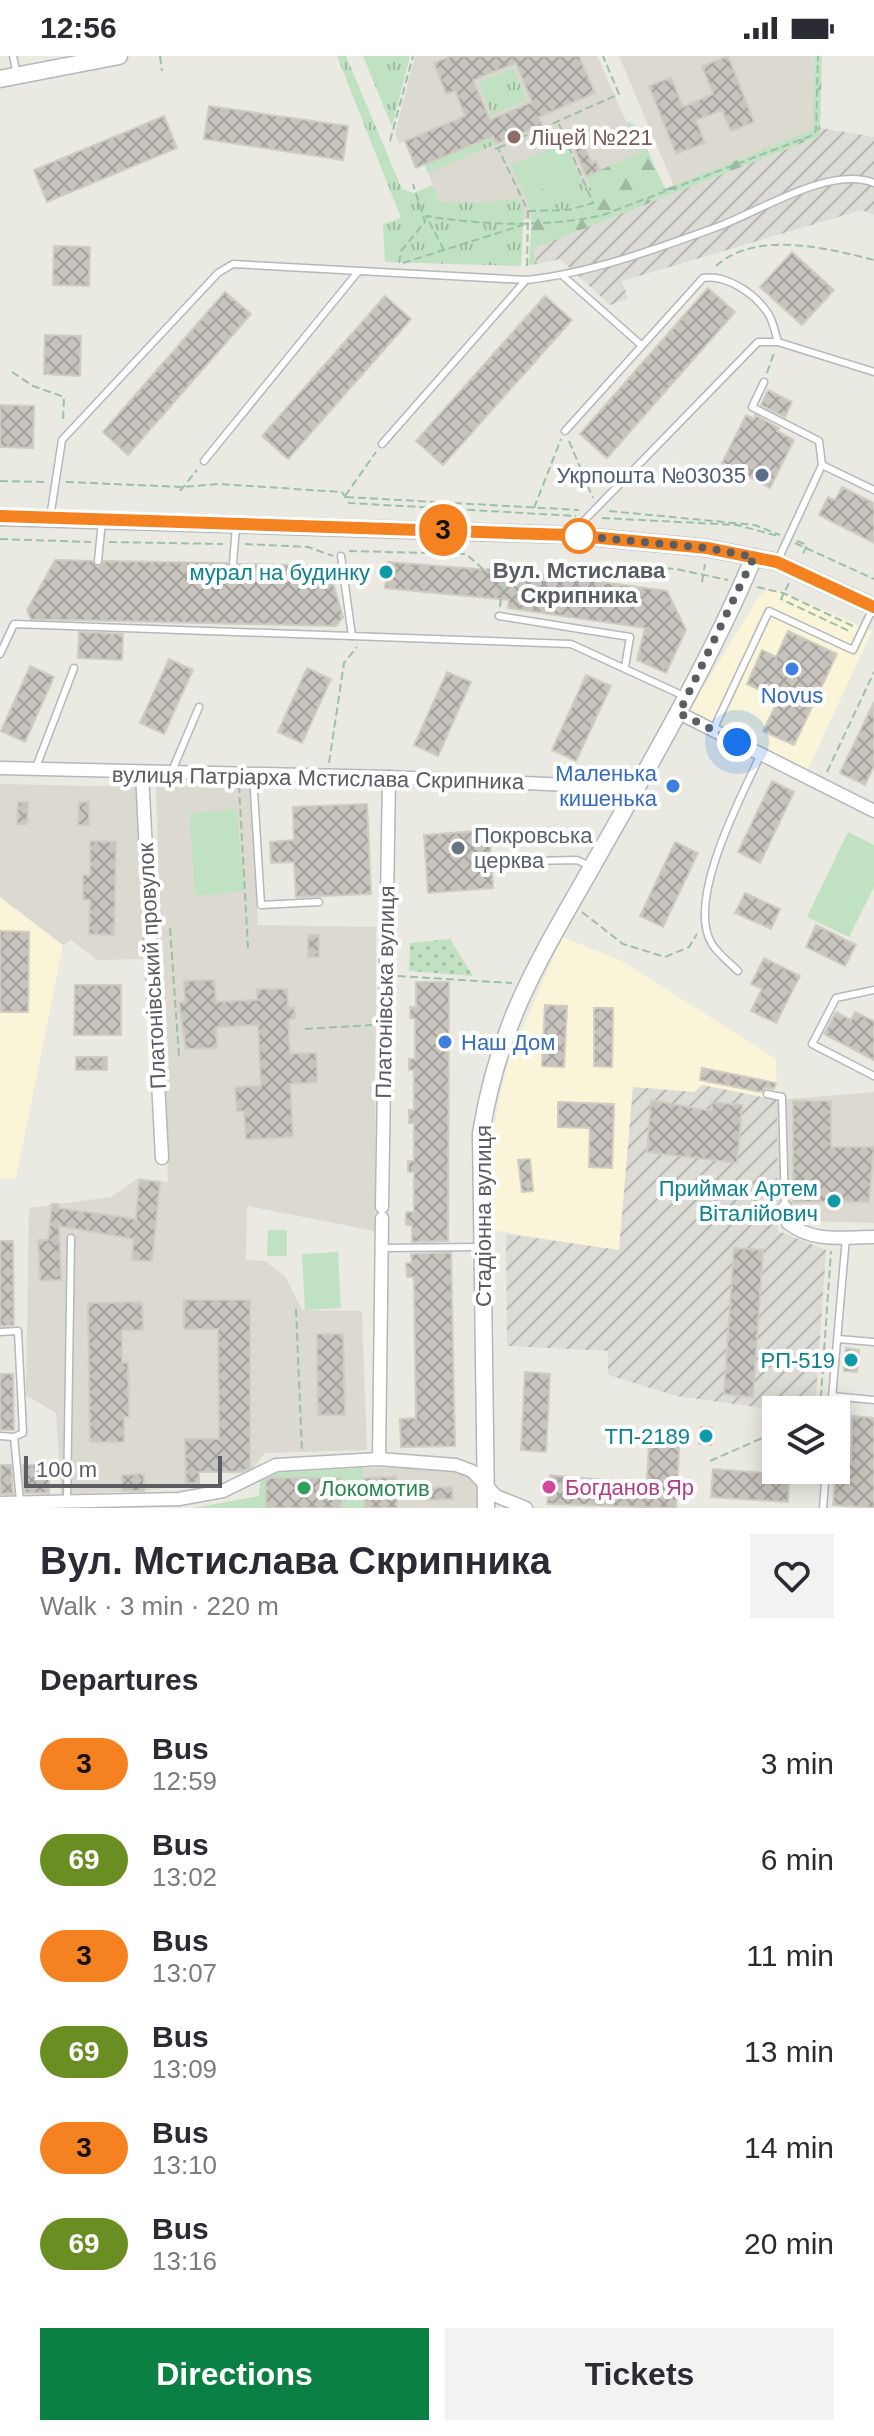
<!DOCTYPE html>
<html lang="en">
<head>
<meta charset="utf-8">
<style>
	body { margin:0; font-family:Arial,sans-serif; background:#f2f2f3; color:#2b2b33; height:100vh; display:flex; flex-direction:column; font-size:30px; white-space:nowrap }
	* { box-sizing:border-box; margin:0 }
	p { font-size:26px; color:#7c7c81 }
	.icon { flex:none; width:44px; height:44px; fill:none; stroke:currentColor; stroke-width:2; stroke-linecap:round; stroke-linejoin:round }
	.map { position:relative; height:1452px; overflow:hidden }
	.details { display:flex; flex-direction:column; background:#fff; flex:1 }
	.details>* { flex:none }
	.badge { padding:0 16px; border-radius:26px; font-size:28px; line-height:52px }
	.tools { position:absolute; left:762px; top:1340px; display:grid; gap:16px }
	.tools a { display:grid; place-items:center; width:88px; height:88px; border-radius:0px; background:#fff; box-shadow:0 4px 20px #0003; font-size:40px }
	.scale { position:absolute; left:24px; bottom:20px; width:198px; box-sizing:border-box; padding-left:8px; border:4px solid #5a5d61; border-top:0; font-size:22px; line-height:28px; white-space:nowrap; color:#5a5d61; -webkit-text-stroke:6px #fff; paint-order:stroke }
	.you { position:absolute; width:40px; height:40px; margin:-20px; border:6px solid #fff; border-radius:50%; background:#1a73e8; box-shadow:0 0 0 12px #1a73e833 }
	.map>.badge { position:absolute; translate:-50% -50%; box-shadow:0 0 0 4px #fff }
	h2 { padding:0 40px; font-size:30px; line-height:72px }
	.round { display:grid; place-items:center; flex:none; width:84px; height:84px; border-radius:0px; background:#f2f2f3 }
	.head { display:flex; align-items:center; justify-content:space-between; height:136px; padding:0 40px }
	h1 { font-size:38px; font-weight:800; line-height:60px }
	.cta { display:flex; gap:16px; margin-top:auto; padding:16px 40px }
	.cta a { flex:1; height:92px; border-radius:0px; background:#0b8043; color:#fff; font-size:32px; font-weight:800; line-height:92px; text-align:center }
	.cta a+a { background:#f2f2f3; color:#2b2b33 }
	ul { padding:0; list-style:none }
	li { display:flex; align-items:center; gap:24px; height:96px; padding:0 40px }
	li div { flex:1 }
	li b { display:block; font-size:30px }
	li em { font-style:normal }
	li .badge { min-width:88px; font-weight:700; text-align:center }
	.status { display:flex; justify-content:space-between; align-items:center; height:56px; padding:0 40px; background:#fff; direction:ltr }
	.status svg { height:22px; fill:currentColor }
	.map>svg:first-child { display:block }
	.commercial { fill:#faf4d8 }
	.industrial { fill:url(#industrial-furrows) }
	.education { fill:#dbd9d0 }
	.grass { fill:url(#grass-tufts) }
	.forest { fill:url(#forest-firs) }
	.park { fill:url(#park-dots) }
	.pitch { fill:#c0e1c2 }
	.building { fill:url(#building-cross-hatch); stroke:#cfccc1; stroke-width:2; fill-rule:evenodd }
	.lines { fill:none; stroke-linecap:round; stroke-linejoin:round }
	.lane-casing { stroke:#b4b7bb; stroke-width:9 }
	.street-casing { stroke:#b4b7bb; stroke-width:15 }
	.secondary-casing { stroke:#b3b6bb; stroke-width:19 }
	.path { stroke:#9ac1a8; stroke-width:2; stroke-dasharray:8 4; stroke-linecap:butt }
	.lane { stroke:#fff; stroke-width:6 }
	.street { stroke:#fff; stroke-width:12 }
	.secondary { stroke:#fff; stroke-width:16 }
	.line-casing { stroke:#fff; stroke-width:18 }
	.line { stroke:#f58220; stroke-width:12 }
	.walk { stroke:#5a5d61; stroke-width:8; stroke-dasharray:0 14.4 }
	.education-dot { fill:#8d6e63; stroke:#fff; stroke-width:3 }
	.service-dot { fill:#5c6f8a; stroke:#fff; stroke-width:3 }
	.stop-dot { fill:#fff; stroke:#f58220; stroke-width:4 }
	.culture-dot { fill:#0f9aa8; stroke:#fff; stroke-width:3 }
	.shop-dot { fill:#3f7fe0; stroke:#fff; stroke-width:3 }
	.worship-dot { fill:#6b7280; stroke:#fff; stroke-width:3 }
	.hotel-dot { fill:#d1479c; stroke:#fff; stroke-width:3 }
	.leisure-dot { fill:#2e9e5b; stroke:#fff; stroke-width:3 }
	.labels { text-anchor:middle; dominant-baseline:central; stroke-width:8; stroke-linejoin:round; paint-order:stroke }
	.education-label { font-size:22px; fill:#785e54; stroke:#fff; text-anchor:start }
	.service-label { font-size:22px; fill:#4e5e75; stroke:#fff; text-anchor:end }
	.stop-label { font-size:22px; font-weight:bold; fill:#5a5d61; stroke:#fff }
	.culture-label { font-size:22px; fill:#0d838f; stroke:#fff; text-anchor:end }
	.shop-label { font-size:22px; fill:#366cbe; stroke:#fff }
	.street-label { font-size:22px; fill:#5a5d61; stroke:#fff }
	.worship-label { font-size:22px; fill:#5b616d; stroke:#fff; text-anchor:start }
	.hotel-label { font-size:22px; fill:#b23c85; stroke:#fff; text-anchor:start }
	.leisure-label { font-size:22px; fill:#27864d; stroke:#fff; text-anchor:start }
</style>
</head>
<body>
<div class="status"><b>12:56</b><svg viewBox="0 0 49 12"><path d="M0 12V9h3v3zM5 12V6h3v6zM10 12V3h3v9zM15 12V0h3v12zM26 1h20v11H26zM47 4h2v5h-2z"/></svg></div>
<div class="map">
<svg width="874" height="1452" viewBox="0 0 874 1452">
	<defs>
		<pattern id="industrial-furrows" width="10" height="10" patternUnits="userSpaceOnUse" patternTransform="scale(2)"><rect width="10" height="10" fill="#dddbd6"/><path d="M-1 1l2-2M0 10L10 0M9 11l2-2" fill="none" stroke="#b6b5b1"/></pattern>
		<pattern id="grass-tufts" width="24" height="20" patternUnits="userSpaceOnUse" patternTransform="scale(2)"><rect width="24" height="20" fill="#c0e1c2"/><path d="M3 7l-1-3M5 7V3M7 7l1-3M15 17l-1-3M17 17v-4M19 17l1-3" fill="none" stroke="#9fbaa1"/></pattern>
		<pattern id="forest-firs" width="22" height="20" patternUnits="userSpaceOnUse" patternTransform="scale(2)"><rect width="22" height="20" fill="#c0e1c2"/><path d="M5 1l3.5 6h-7zM16 11l3.5 6h-7z" fill="#9fbaa1"/></pattern>
		<pattern id="park-dots" width="8" height="8" patternUnits="userSpaceOnUse" patternTransform="scale(2)"><rect width="8" height="8" fill="#c0e1c2"/><path d="M2 2h.1M6 6h.1" fill="none" stroke="#9fbaa1" stroke-width="1.8" stroke-linecap="round"/></pattern>
		<pattern id="building-cross-hatch" width="8" height="8" patternUnits="userSpaceOnUse" patternTransform="scale(2)"><rect width="8" height="8" fill="#c7c4be"/><path d="M0 0l8 8M0 8l8-8" fill="none" stroke="#a5a29e"/></pattern>
	</defs>
	<rect width="100%" height="100%" fill="#ebeae2"/>
	<g class="commercial">
		<path d="M772,532L872,575L807,715L689,655L759,540Z"/>
		<path d="M0,841L63,889L16,1122L10,1123L0,1122Z"/>
		<path d="M562,881L622,905L776,1003L777,1044L702,1029L694,1036L633,1032L619,1195L493,1174L492,1086L499,1043L508,1007Z"/>
	</g>
	<g class="industrial">
		<path d="M821,72L874,81V159L862,154L622,225L628,243L610,249L560,203L537,208L531,193L820,80Z"/>
		<path d="M702,1029L777,1044L778,1175L826,1194L815,1354H776L677,1340L608,1319V1295L507,1290L506,1178L619,1194L633,1031L694,1036Z"/>
	</g>
	<g class="education">
		<path d="M415,0H597L657,135L572,162L490,165L440,146L425,109L405,85L399,88L395,77Z"/>
		<path d="M619,0H815L812,74L674,130Z"/>
		<path d="M0,728L137,731L145,903L98,904L71,884L63,889L0,841Z"/>
		<path d="M250,729L258,869L376,871L375,1175L247,1150L246,1204L265,1205L285,1220L302,1254L362,1255L367,1394L265,1397L250,1416H200L199,1427L144,1435L61,1438L56,1357L26,1339L29,1152L111,1141L138,1122L168,1126L156,730Z"/>
		<path d="M874,1036V1167L778,1164L777,1044Z"/>
		<path d="M442,1410L464,1416L477,1428L482,1452H364L363,1412Z"/>
	</g>
	<g class="grass">
		<path d="M337,0H346L402,133L413,137L433,129L440,146L490,147L517,142L524,156L521,210L385,206L383,168L401,162Z"/>
		<path d="M363,0H410L392,71Z"/>
		<path d="M513,12L527,44L492,59L478,27Z"/>
		<path d="M493,80L496,88L428,117L424,108Z"/>
		<path d="M578,118L584,132L590,130L598,147L568,157H532L525,140Z"/>
	</g>
	<path class="forest" d="M815,0H822L820,80L532,193L537,208L529,209L532,157H568L597,147L586,120L640,97L626,65L637,70L665,133L812,74Z"/>
	<path class="park" d="M450,883L473,920L409,915L410,887Z"/>
	<g class="pitch">
		<path d="M565,87L578,118L525,140L511,109Z"/>
		<path d="M236,753L244,835L196,840L189,758Z"/>
		<path d="M848,776L874,789V831L849,881L807,861Z"/>
		<path d="M268,1174H287V1200H267Z"/>
		<path d="M338,1196L341,1252L305,1254L302,1198Z"/>
		<path d="M363,1412L364,1452H193L259,1440L260,1422L268,1417Z"/>
	</g>
	<g class="building">
		<path d="M451,0H579L595,37L539,61L542,69L496,88L493,80L416,112L405,85L465,60L455,35L446,38L434,7ZM516,7L532,46L490,64L473,24Z"/>
		<path d="M728,0L754,66L731,75L722,54L696,64L705,87L676,98L649,30L671,21L683,51L713,38L702,10Z"/>
		<path d="M209,50L348,70L343,104L204,83Z"/>
		<path d="M164,60L177,92L47,146L34,114Z"/>
		<path d="M579,78L592,107L596,105L600,115L586,120L570,82Z"/>
		<path d="M54,190L90,191L89,230L53,229Z"/>
		<path d="M792,196L834,234L802,269L760,231Z"/>
		<path d="M708,232L735,256L607,402L580,378Z"/>
		<path d="M225,236L251,258L128,399L103,376Z"/>
		<path d="M385,240L411,263L288,403L262,380Z"/>
		<path d="M545,240L572,264L443,409L416,385Z"/>
		<path d="M45,279L81,280L80,320L44,318Z"/>
		<path d="M768,334L792,346L785,361L761,349Z"/>
		<path d="M0,349L34,350L33,392L0,391Z"/>
		<path d="M746,359L754,363L755,359L779,372L777,375L794,384L770,432L722,407Z"/>
		<path d="M842,431L874,447V487L819,459L828,441L835,444Z"/>
		<path d="M55,504L92,505L98,511L104,505L227,507L233,513L239,508L328,510L343,561L336,570L31,563L27,554Z"/>
		<path d="M388,506L543,518L667,535L686,574L666,617L637,604L645,572L508,552L509,544L385,532Z"/>
		<path d="M788,575L837,598L794,689L763,675L779,643L747,628L762,594L776,601Z"/>
		<path d="M79,576L123,578L122,604L78,602Z"/>
		<path d="M169,603L193,614L164,678L140,667Z"/>
		<path d="M30,610L54,621L25,686L1,675Z"/>
		<path d="M307,612L331,623L302,687L278,676Z"/>
		<path d="M447,616L471,626L438,700L414,689Z"/>
		<path d="M586,619L611,630L576,705L552,694Z"/>
		<path d="M874,646V710L865,729L840,717Z"/>
		<path d="M772,725L794,736L760,807L738,796Z"/>
		<path d="M18,746H28L27,768H17Z"/>
		<path d="M79,746H89V769H78Z"/>
		<path d="M367,748L371,838L296,841L294,806L271,807L270,786L294,784L293,751Z"/>
		<path d="M489,774L491,800L485,807L492,812L493,832L428,837L424,779Z"/>
		<path d="M90,785L116,786L114,879L89,878L90,844L83,843V819H90Z"/>
		<path d="M675,786L698,797L663,871L640,860Z"/>
		<path d="M745,837L780,853L771,873L735,857Z"/>
		<path d="M816,869L856,889L845,910L806,891Z"/>
		<path d="M0,875L29,876L28,956H0Z"/>
		<rect x="308" y="879" width="11" height="22"/>
		<path d="M764,902L800,920L776,967L751,955L762,933L751,928Z"/>
		<path d="M214,924L216,946L257,944V933H287L288,952L294,951L295,962L288,963L290,998L316,997L317,1015V1026L290,1028L293,1081L246,1083L244,1055H237L235,1031L261,1030L258,969L216,971L217,992L186,993L179,947L185,946L184,925Z"/>
		<path d="M416,926H449L448,1185L412,1186V1169H406V1156H414V1116H408V1105H414V1067H409V1054H414V1014H409V1003H415V963L410,962V951H416Z"/>
		<path d="M75,929H121V979H74Z"/>
		<path d="M545,949L567,950L564,1011L542,1010Z"/>
		<path d="M594,952H613L612,1011L594,1010Z"/>
		<path d="M836,956L851,964L855,956L874,965V1004L824,978Z"/>
		<rect x="76" y="1001" width="31" height="13"/>
		<path d="M702,1012L776,1027L774,1033L766,1032L761,1036L700,1024Z"/>
		<path d="M651,1044L711,1055L712,1046L742,1049L737,1107L647,1096Z"/>
		<path d="M793,1045H831V1091H874L869,1146H793Z"/>
		<path d="M558,1046L614,1048L612,1112L589,1111L590,1072L558,1071Z"/>
		<path d="M530,1103L533,1135L522,1136L518,1104Z"/>
		<path d="M139,1124L160,1126L152,1205L132,1204L134,1183L59,1170L61,1224L40,1225L38,1184H48L52,1148H58V1152L136,1163Z"/>
		<path d="M0,1185H13L14,1269L0,1270Z"/>
		<path d="M734,1192L763,1194L753,1341L724,1338Z"/>
		<path d="M451,1197L455,1390L401,1391L400,1363L416,1362L414,1221H407L406,1207H412L411,1198Z"/>
		<path d="M184,1244H250V1412L241,1416H199V1427H186L185,1383H219L218,1273H184Z"/>
		<path d="M142,1246L143,1274H122V1307L128,1306L129,1361H124V1386H90L88,1247Z"/>
		<path d="M317,1278H343L345,1359H318Z"/>
		<path d="M846,1292L859,1294L857,1316L844,1315Z"/>
		<path d="M525,1316L550,1318L546,1396L521,1394Z"/>
		<path d="M0,1318H13L14,1374H0Z"/>
		<path d="M852,1360L874,1362V1452L833,1449L835,1425H846L848,1407L851,1408Z"/>
		<path d="M701,1371L712,1372L711,1389L699,1388Z"/>
		<path d="M650,1372L680,1374L676,1452L547,1448L550,1419L626,1426L625,1438L646,1439Z"/>
		<path d="M0,1409H11L13,1438H0Z"/>
		<path d="M23,1409H49V1437H25Z"/>
		<path d="M713,1413L789,1419L788,1446L711,1441Z"/>
		<path d="M144,1418V1435H122V1419Z"/>
		<path d="M396,1421L397,1452H365L364,1422Z"/>
		<path d="M270,1422H341V1452H266V1424Z"/>
		<path d="M452,1431L453,1443L426,1444V1432Z"/>
	</g>
	<g class="lines">
		<g class="lane-casing">
			<g id="lane">
				<path d="M13,0L17,19"/>
				<path d="M563,220L640,288"/>
				<path d="M764,326L752,351L819,385L822,409L777,506"/>
				<path d="M565,375L703,222C726,218 754,237 767,256C773,263 775,277 778,286"/>
				<path d="M382,388L526,224"/>
				<path d="M204,405L357,217"/>
				<path d="M822,409L874,434"/>
				<path d="M50,462L62,384L218,217L233,208L526,224C591,217 656,193 717,171C757,157 829,109 874,127"/>
				<path d="M574,475L758,286H778L874,316"/>
				<path d="M341,500L352,580"/>
				<path d="M98,505L102,465"/>
				<path d="M233,507L236,471"/>
				<path d="M499,560L630,581L625,611"/>
				<path d="M0,598L14,568L571,588L684,640"/>
				<path d="M713,674L769,555L853,594L872,554"/>
				<path d="M35,714L74,612"/>
				<path d="M172,715L199,651"/>
				<path d="M253,719L261,849L319,846"/>
				<path d="M491,806L577,804L590,810"/>
				<path d="M738,915C730,907 718,898 712,888C685,845 742,739 761,698"/>
				<path d="M874,934L836,942L812,988L874,1020"/>
				<path d="M767,1038L782,1041L785,1151"/>
				<path d="M382,1192L482,1191"/>
				<path d="M0,1276L18,1275L23,1377L14,1381L0,1380"/>
				<path d="M838,1283L874,1286"/>
				<path d="M832,1340L874,1344"/>
				<path d="M831,1354L846,1181"/>
				<path d="M14,1381L20,1445"/>
				<path d="M67,1445L71,1182"/>
				<path d="M823,1452L826,1414"/>
			</g>
		</g>
		<g class="street-casing">
			<g id="street">
				<path d="M679,657L874,755"/>
				<path d="M0,712L389,721L636,732"/>
				<path d="M142,718L162,1102"/>
				<path d="M382,1151L389,721"/>
				<path d="M785,1151L788,1167C813,1187 843,1181 874,1181"/>
				<path d="M379,1403L382,1162"/>
				<path d="M0,1447L179,1443L223,1435L276,1409L379,1403L456,1409L472,1415L496,1440L526,1452"/>
			</g>
		</g>
		<g class="secondary-casing">
			<g id="secondary">
				<path d="M0,23L119,0"/>
				<path d="M0,461L569,479L707,492L777,506L874,551"/>
				<path d="M486,1452L481,1077C499,966 539,904 593,809C650,708 709,607 754,501"/>
			</g>
		</g>
		<g class="path">
			<path d="M160,0L162,15"/>
			<path d="M390,85L413,0"/>
			<path d="M498,92L619,38L603,0"/>
			<path d="M495,93L498,92L528,155L527,214"/>
			<path d="M528,155L568,154L593,147L558,66"/>
			<path d="M444,194L426,160C484,169 545,172 603,159L813,79L816,74L818,0"/>
			<path d="M399,207L401,195L425,166L413,128"/>
			<path d="M403,207L523,169"/>
			<path d="M716,210C756,174 827,192 874,204"/>
			<path d="M12,316L33,330L64,341L63,367"/>
			<path d="M767,317L774,297"/>
			<path d="M569,385L593,442"/>
			<path d="M0,425L47,426"/>
			<path d="M66,426L183,431L218,428L342,436L349,447L576,460"/>
			<path d="M180,435L197,414"/>
			<path d="M345,440L376,396"/>
			<path d="M346,441L579,454"/>
			<path d="M534,452L561,383"/>
			<path d="M609,455L755,469L780,479"/>
			<path d="M602,462L737,469L778,480"/>
			<path d="M0,483L91,486"/>
			<path d="M797,485L807,489L802,500"/>
			<path d="M109,486L223,488"/>
			<path d="M795,487L874,523"/>
			<path d="M245,488L308,491L333,500"/>
			<path d="M349,495L466,498L483,513L493,514L576,519L613,508L676,513L728,524"/>
			<path d="M702,526L705,508"/>
			<path d="M789,527L781,543L849,575"/>
			<path d="M757,531L783,537L855,571"/>
			<path d="M500,551L504,508"/>
			<path d="M329,707L344,607L357,591"/>
			<path d="M827,716L874,616"/>
			<path d="M239,729L248,892"/>
			<path d="M582,856L623,888L665,901L689,891L697,878"/>
			<path d="M170,872L179,1000"/>
			<path d="M398,920L512,927"/>
			<path d="M305,973L372,969"/>
			<path d="M296,1253L302,1395"/>
			<path d="M820,1354L831,1195"/>
			<path d="M710,1405L776,1376"/>
		</g>
		<use href="#lane" class="lane"/>
		<use href="#street" class="street"/>
		<use href="#secondary" class="secondary"/>
	</g>
	<g class="lines">
		<g class="line-casing">
			<path id="line" d="M0,460L569,479L707,492L777,506L874,551"/>
		</g>
		<use href="#line" class="line"/>
		<path class="walk" d="M579,480L569,479L707,492L754,501L679,657L737,686"/>
	</g>
	<circle class="education-dot" cx="514" cy="81" r="8"/>
	<circle class="service-dot" cx="762" cy="419" r="8"/>
	<circle class="stop-dot" cx="579" cy="480" r="16"/>
	<g class="culture-dot">
		<circle cx="386" cy="516" r="8"/>
		<circle cx="834" cy="1145" r="8"/>
		<circle cx="851" cy="1304" r="8"/>
		<circle cx="706" cy="1380" r="8"/>
	</g>
	<g class="shop-dot">
		<circle cx="792" cy="613" r="8"/>
		<circle cx="673" cy="730" r="8"/>
		<circle cx="445" cy="986" r="8"/>
	</g>
	<circle class="worship-dot" cx="458" cy="792" r="8"/>
	<circle class="hotel-dot" cx="549" cy="1431" r="8"/>
	<circle class="leisure-dot" cx="304" cy="1432" r="8"/>
	<g class="labels">
		<g class="education-label">
			<text x="530" y="81">Ліцей №221</text>
		</g>
		<g class="service-label">
			<text x="746" y="419">Укрпошта №03035</text>
		</g>
		<g class="stop-label">
			<text x="579" y="514">Вул. Мстислава<tspan x="579" dy="25">Скрипника</tspan></text>
		</g>
		<g class="culture-label">
			<text x="370" y="516">мурал на будинку</text>
			<text x="818" y="1132">Приймак Артем<tspan x="818" dy="25">Віталійович</tspan></text>
			<text x="835" y="1304">РП-519</text>
			<text x="690" y="1380">ТП-2189</text>
		</g>
		<g class="shop-label">
			<text x="792" y="639">Novus</text>
			<text x="657" y="717" text-anchor="end">Маленька<tspan x="657" dy="25">кишенька</tspan></text>
			<text x="461" y="986" text-anchor="start">Наш Дом</text>
		</g>
		<g class="street-label">
			<text transform="translate(318 722) rotate(1)">вулиця Патріарха Мстислава Скрипника</text>
			<text transform="translate(152 910) rotate(-93)">Платонівський провулок</text>
			<text transform="translate(385 936) rotate(-89)">Платонівська вулиця</text>
			<text transform="translate(483 1160) rotate(-90)">Стадіонна вулиця</text>
		</g>
		<g class="worship-label">
			<text x="474" y="779">Покровська<tspan x="474" dy="25">церква</tspan></text>
		</g>
		<g class="hotel-label">
			<text x="565" y="1431">Богданов Яр</text>
		</g>
		<g class="leisure-label">
			<text x="320" y="1432">Локомотив</text>
		</g>
	</g>
</svg>
<div class="tools">
<a><svg class="icon" aria-label="layers" viewBox="0 0 24 24"><path d="M12 4l9 5-9 5-9-5zM3 14l9 5 9-5"/></svg></a>
</div>
<div class="scale">100 m</div>
<div class="you" style="left:737px;top:686px"></div>
<b class="badge" style="left:443px;top:474px;background:#f58220;color:#111">3</b>
</div>
<section class="details">
<div class="head"><div><h1>Вул. Мстислава Скрипника</h1><p>Walk · 3 min · 220 m</p></div><a class="round"><svg class="icon" aria-label="heart" viewBox="0 0 24 24"><path d="M12 20l-8-8c-3-5 5-10 8-4 3-6 11-1 8 4z"/></svg></a></div>
<h2>Departures</h2>
<ul>
<li><span class="badge" style="background:#f58220;color:#111">3</span><div><b>Bus</b><p>12:59</p></div><em>3 min</em></li>
<li><span class="badge" style="background:#6b8e23;color:#fff">69</span><div><b>Bus</b><p>13:02</p></div><em>6 min</em></li>
<li><span class="badge" style="background:#f58220;color:#111">3</span><div><b>Bus</b><p>13:07</p></div><em>11 min</em></li>
<li><span class="badge" style="background:#6b8e23;color:#fff">69</span><div><b>Bus</b><p>13:09</p></div><em>13 min</em></li>
<li><span class="badge" style="background:#f58220;color:#111">3</span><div><b>Bus</b><p>13:10</p></div><em>14 min</em></li>
<li><span class="badge" style="background:#6b8e23;color:#fff">69</span><div><b>Bus</b><p>13:16</p></div><em>20 min</em></li>
</ul>
<div class="cta"><a>Directions</a><a>Tickets</a></div>
</section>
</body>
</html>
